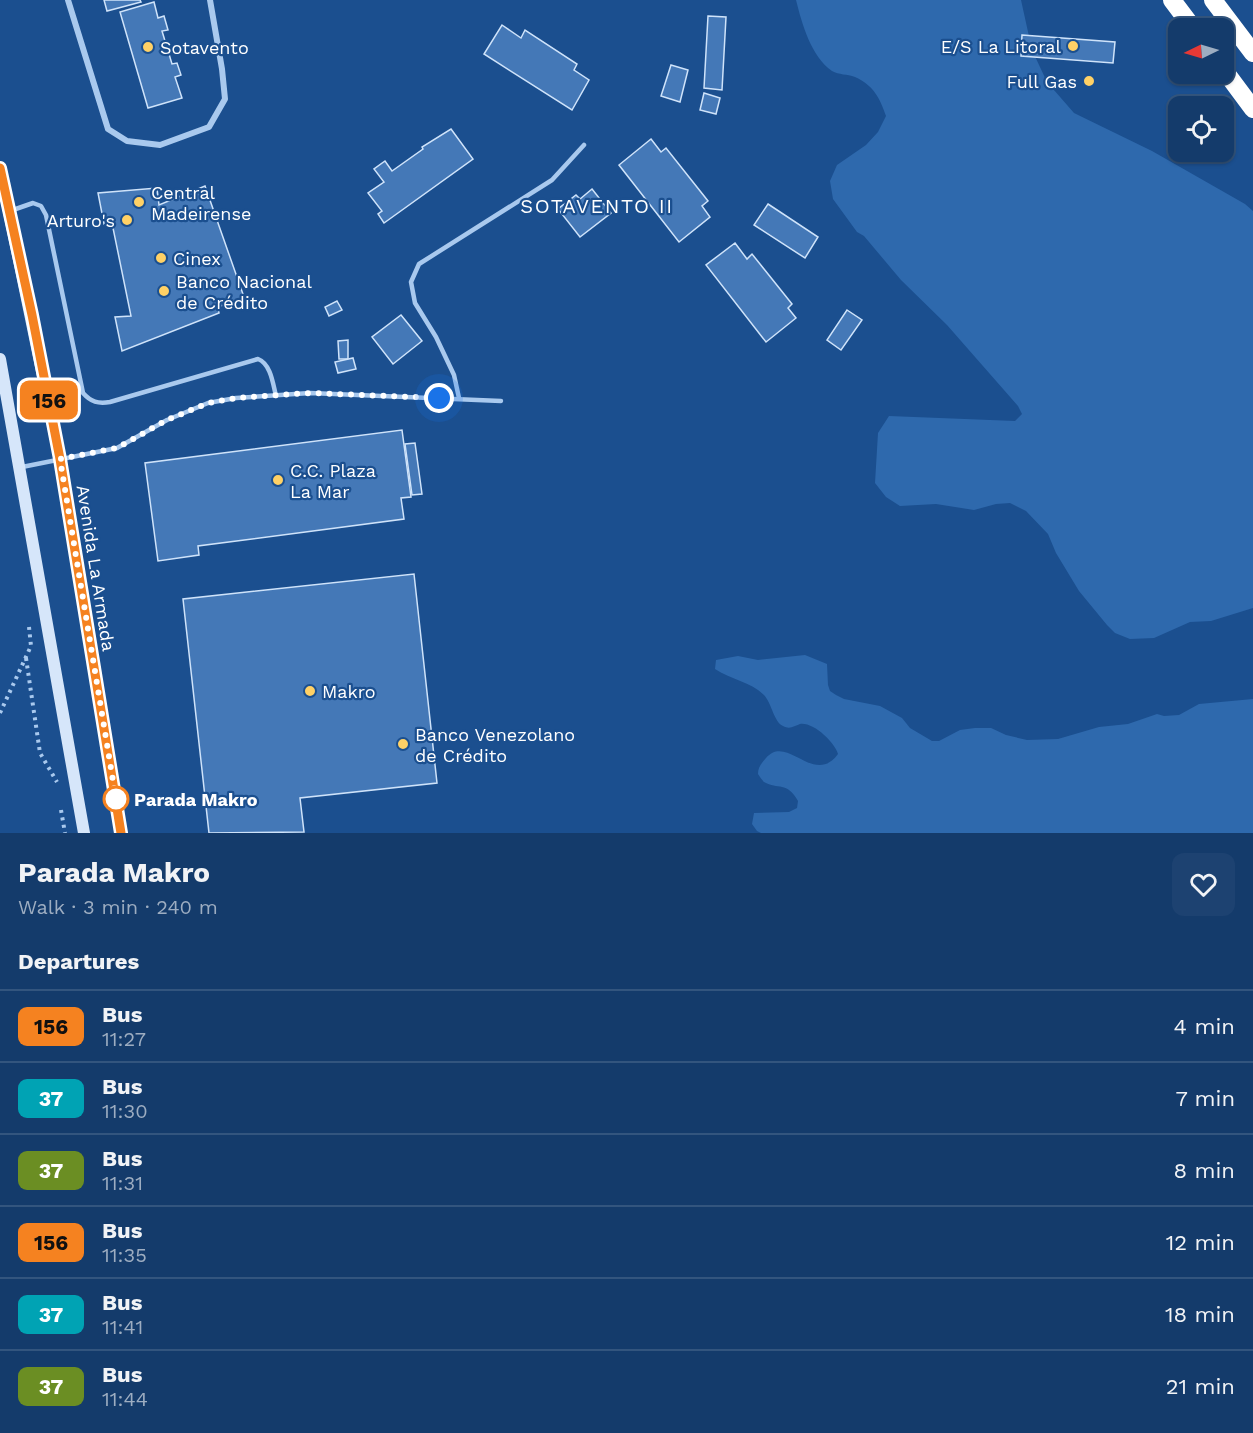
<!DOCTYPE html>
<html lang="en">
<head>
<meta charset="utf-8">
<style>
	body { margin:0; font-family:"Work Sans",sans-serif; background:#1d4271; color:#f1f3f6; height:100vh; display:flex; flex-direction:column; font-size:22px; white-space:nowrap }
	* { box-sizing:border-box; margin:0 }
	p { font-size:20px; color:#9dadc1 }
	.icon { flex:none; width:33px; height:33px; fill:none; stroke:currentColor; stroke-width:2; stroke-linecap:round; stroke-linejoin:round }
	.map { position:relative; height:833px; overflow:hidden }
	.drawer { display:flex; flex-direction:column; background:#143b6b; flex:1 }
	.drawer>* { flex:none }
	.badge { padding:0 12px; border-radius:9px; font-size:21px; line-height:39px }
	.needle { width:39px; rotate:265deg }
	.tools { position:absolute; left:1168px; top:18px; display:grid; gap:12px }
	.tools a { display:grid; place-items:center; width:66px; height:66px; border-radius:12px; background:#143b6b; box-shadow:0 2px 4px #0004,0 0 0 2px #33557e; font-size:30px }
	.you { position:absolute; width:30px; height:30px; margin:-15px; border:4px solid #fff; border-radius:50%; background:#1a73e8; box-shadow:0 0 0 9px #1a73e833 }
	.map>.badge { position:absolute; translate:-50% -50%; box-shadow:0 0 0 3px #fff }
	h2 { padding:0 18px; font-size:22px; line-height:54px }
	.round { display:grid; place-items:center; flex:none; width:63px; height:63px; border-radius:12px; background:#1d4271 }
	.headline { display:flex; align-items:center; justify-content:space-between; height:102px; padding:0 18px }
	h1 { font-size:28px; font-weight:700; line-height:45px }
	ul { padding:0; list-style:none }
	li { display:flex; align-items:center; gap:18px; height:72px; padding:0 18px; border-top:2px solid #33557e }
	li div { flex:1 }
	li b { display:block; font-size:22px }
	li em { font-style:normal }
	li .badge { min-width:66px; font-weight:700; text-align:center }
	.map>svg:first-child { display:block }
	.green { fill:#2e69ad }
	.building { fill:#4478b7; stroke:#cfe3fa; stroke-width:1.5 }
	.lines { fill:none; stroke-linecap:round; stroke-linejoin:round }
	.path { stroke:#a9c9ee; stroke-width:4; stroke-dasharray:3 4.5; stroke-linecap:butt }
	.lane { stroke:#a9c9ee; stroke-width:4.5 }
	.street { stroke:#a9c9ee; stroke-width:6 }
	.secondary { stroke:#d6e6fa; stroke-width:12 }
	.highway { stroke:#fff; stroke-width:18 }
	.line-casing { stroke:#fff; stroke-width:14 }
	.line { stroke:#f58220; stroke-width:9 }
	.walk { stroke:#fff; stroke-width:6; stroke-dasharray:0 10.8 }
	.poi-dot { fill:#ffd166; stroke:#1b4f8f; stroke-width:2 }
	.stop-dot { fill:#fff; stroke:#f58220; stroke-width:3 }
	.labels { text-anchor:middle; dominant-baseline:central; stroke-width:4.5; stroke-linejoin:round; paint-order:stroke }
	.poi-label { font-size:18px; fill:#fff; stroke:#1b4f8f; text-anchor:start }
	.street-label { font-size:18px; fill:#fff; stroke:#1b4f8f }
	.stop-label { font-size:18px; font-weight:bold; fill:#fff; stroke:#1b4f8f; text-anchor:start }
	.neighbourhood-label { font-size:20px; letter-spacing:1.5px; fill:#fff; stroke:#1b4f8f }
</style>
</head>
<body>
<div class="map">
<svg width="1253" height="833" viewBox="0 0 1253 833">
	<rect width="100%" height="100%" fill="#1b4f8f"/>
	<g class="green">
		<path d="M796,0H1021L1032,50L1047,82L1074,113L1152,151L1245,204L1253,211V608L1211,621L1190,622L1154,638L1130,639L1115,633L1107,625L1079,591L1056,553L1048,534L1026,511L1010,503L996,504L974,510L936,504L900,506L886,497L875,483L878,433L889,416L1015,421L1022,414L1018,406L947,325L901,280L864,236L857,232L833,199L830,181L837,165L866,145L878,132L886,116C880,98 873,85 855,77C847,74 839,75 832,71C811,56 802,24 796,0Z"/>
		<path d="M805,655L827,664L828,685L830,691L836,695L844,699L880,706L902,718L910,728L932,741H939L960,730L975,728H991L1006,735L1027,740L1058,739L1099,727L1128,724L1157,714L1164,716L1179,715L1199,704L1253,699V833H761L757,831L752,824L754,813L789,812L797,808L798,801C787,781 778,790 764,782C762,780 760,777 758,774C758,767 761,764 766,758C787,733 814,787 838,754C835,743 814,722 800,724C794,726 790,730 783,726C774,722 772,704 764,695C751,682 730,679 715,669L716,660L738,656L758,660Z"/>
	</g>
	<g class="building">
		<path d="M104,0H140L141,2L107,11Z"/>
		<path d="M154,2L158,18L164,16L168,30L162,31L172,64L177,63L181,75L175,77L182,98L148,108L120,12Z"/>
		<path d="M708,16L726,17L722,90L704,88Z"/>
		<path d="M502,25L521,38L525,30L577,64L574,70L589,80L572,110L484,54Z"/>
		<path d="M1022,35L1115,42L1113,63L1021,56Z"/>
		<path d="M671,65L688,70L680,102L661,96Z"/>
		<path d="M704,93L720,98L716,114L700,110Z"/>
		<path d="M451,129L473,159L384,223L378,214L382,211L368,193L384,182L374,169L385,161L392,171L423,149L422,147Z"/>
		<path d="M651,139L661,152L666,148L708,201L702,206L710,217L679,242L619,165Z"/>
		<path d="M205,186L244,297L218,307L219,313L122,351L115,317L131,316L112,223L104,224L98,193L157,188L159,205Z"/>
		<path d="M592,189L611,213L580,237L558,209L576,195L580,199Z"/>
		<path d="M768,204L818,237L805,258L754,225Z"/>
		<path d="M735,243L747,259L752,254L792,304L788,308L796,318L766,342L706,265Z"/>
		<path d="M337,301L342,310L329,316L325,307Z"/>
		<path d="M847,310L862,320L841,350L827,340Z"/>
		<path d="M401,315L422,341L393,364L372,337Z"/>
		<path d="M348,340V359H339L338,341Z"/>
		<path d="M353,358L356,369L338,373L335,362Z"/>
		<path d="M402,430L411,497L401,498L404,519L198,546L199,555L158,561L145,463Z"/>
		<path d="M415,443L422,494L412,495L405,444Z"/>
		<path d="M414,574L437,783L300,798L304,832L209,833L183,599Z"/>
	</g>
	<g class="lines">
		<g class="path">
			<path d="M26,658L40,753L57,782"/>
			<path d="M0,713L31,646L29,627"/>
			<path d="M61,810L65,833"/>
		</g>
		<g class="lane">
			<path d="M10,211L33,203L41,206L46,215L83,393C91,402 98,404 110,402L258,359C271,364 273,384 276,396"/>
			<path d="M459,398L454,375L436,337L415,303L411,282L419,264L552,180L584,145"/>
			<path d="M22,467L117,448L167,420L208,403L236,398L310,393L501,401"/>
		</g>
		<path class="street" d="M68,0L108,129L127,141L160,145L209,127L225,99L222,69L210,0"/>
		<g class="secondary">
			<path d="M0,168L60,459L121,833"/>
			<path d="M0,359L84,833"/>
		</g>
		<g class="highway">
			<path d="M1172,0L1193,28"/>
			<path d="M1213,0L1253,53"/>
			<path d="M1224,70L1253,109"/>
		</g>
	</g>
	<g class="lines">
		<g class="line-casing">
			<path id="line" d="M0,168L32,315L60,459L121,833"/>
		</g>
		<use href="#line" class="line"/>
		<path class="walk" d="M116,799L60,459L117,448L167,420L208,403L236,398L310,393L439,398"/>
	</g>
	<g class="poi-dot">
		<circle cx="1073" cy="46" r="6"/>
		<circle cx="148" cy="47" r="6"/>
		<circle cx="1089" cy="81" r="6"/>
		<circle cx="139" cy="202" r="6"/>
		<circle cx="127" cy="220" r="6"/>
		<circle cx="161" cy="258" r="6"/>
		<circle cx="164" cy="291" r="6"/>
		<circle cx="278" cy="480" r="6"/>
		<circle cx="310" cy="691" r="6"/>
		<circle cx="403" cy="744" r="6"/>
	</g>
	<circle class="stop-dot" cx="116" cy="799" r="12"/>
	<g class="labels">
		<g class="poi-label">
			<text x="1061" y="46" text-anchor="end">E/S La Litoral</text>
			<text x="160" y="47">Sotavento</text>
			<text x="1077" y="81" text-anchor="end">Full Gas</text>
			<text x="151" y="192">Central<tspan x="151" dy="21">Madeirense</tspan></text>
			<text x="115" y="220" text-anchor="end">Arturo's</text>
			<text x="173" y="258">Cinex</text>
			<text x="176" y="281">Banco Nacional<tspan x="176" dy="21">de Crédito</tspan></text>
			<text x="290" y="470">C.C. Plaza<tspan x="290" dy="21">La Mar</tspan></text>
			<text x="322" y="691">Makro</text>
			<text x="415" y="734">Banco Venezolano<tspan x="415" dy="21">de Crédito</tspan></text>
		</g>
		<g class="street-label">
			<text transform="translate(96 568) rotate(81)">Avenida La Armada</text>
		</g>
		<g class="stop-label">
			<text x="134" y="799">Parada Makro</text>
		</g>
		<g class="neighbourhood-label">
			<text x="597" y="206">SOTAVENTO II</text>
		</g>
	</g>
</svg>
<div class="tools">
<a><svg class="needle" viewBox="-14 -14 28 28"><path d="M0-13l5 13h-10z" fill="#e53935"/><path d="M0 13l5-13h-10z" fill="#9dadc1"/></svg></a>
<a><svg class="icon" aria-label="locate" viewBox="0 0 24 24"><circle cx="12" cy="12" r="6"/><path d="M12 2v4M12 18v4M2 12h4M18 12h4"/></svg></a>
</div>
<div class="you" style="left:439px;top:398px"></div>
<b class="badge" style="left:49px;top:400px;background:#f58220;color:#111">156</b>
</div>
<section class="drawer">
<div class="headline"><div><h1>Parada Makro</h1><p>Walk · 3 min · 240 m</p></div><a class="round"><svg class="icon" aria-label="heart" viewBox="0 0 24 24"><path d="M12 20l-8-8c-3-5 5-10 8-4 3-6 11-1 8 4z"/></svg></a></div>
<h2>Departures</h2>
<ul>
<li><span class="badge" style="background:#f58220;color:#111">156</span><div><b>Bus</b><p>11:27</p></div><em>4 min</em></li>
<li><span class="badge" style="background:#00a3b4;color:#fff">37</span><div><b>Bus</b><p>11:30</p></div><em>7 min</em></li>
<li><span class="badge" style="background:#6b8e23;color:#fff">37</span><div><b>Bus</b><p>11:31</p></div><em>8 min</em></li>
<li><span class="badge" style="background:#f58220;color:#111">156</span><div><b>Bus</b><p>11:35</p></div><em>12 min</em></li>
<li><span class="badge" style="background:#00a3b4;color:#fff">37</span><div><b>Bus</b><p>11:41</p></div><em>18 min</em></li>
<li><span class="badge" style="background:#6b8e23;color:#fff">37</span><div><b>Bus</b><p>11:44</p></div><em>21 min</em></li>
</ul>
</section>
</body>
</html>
